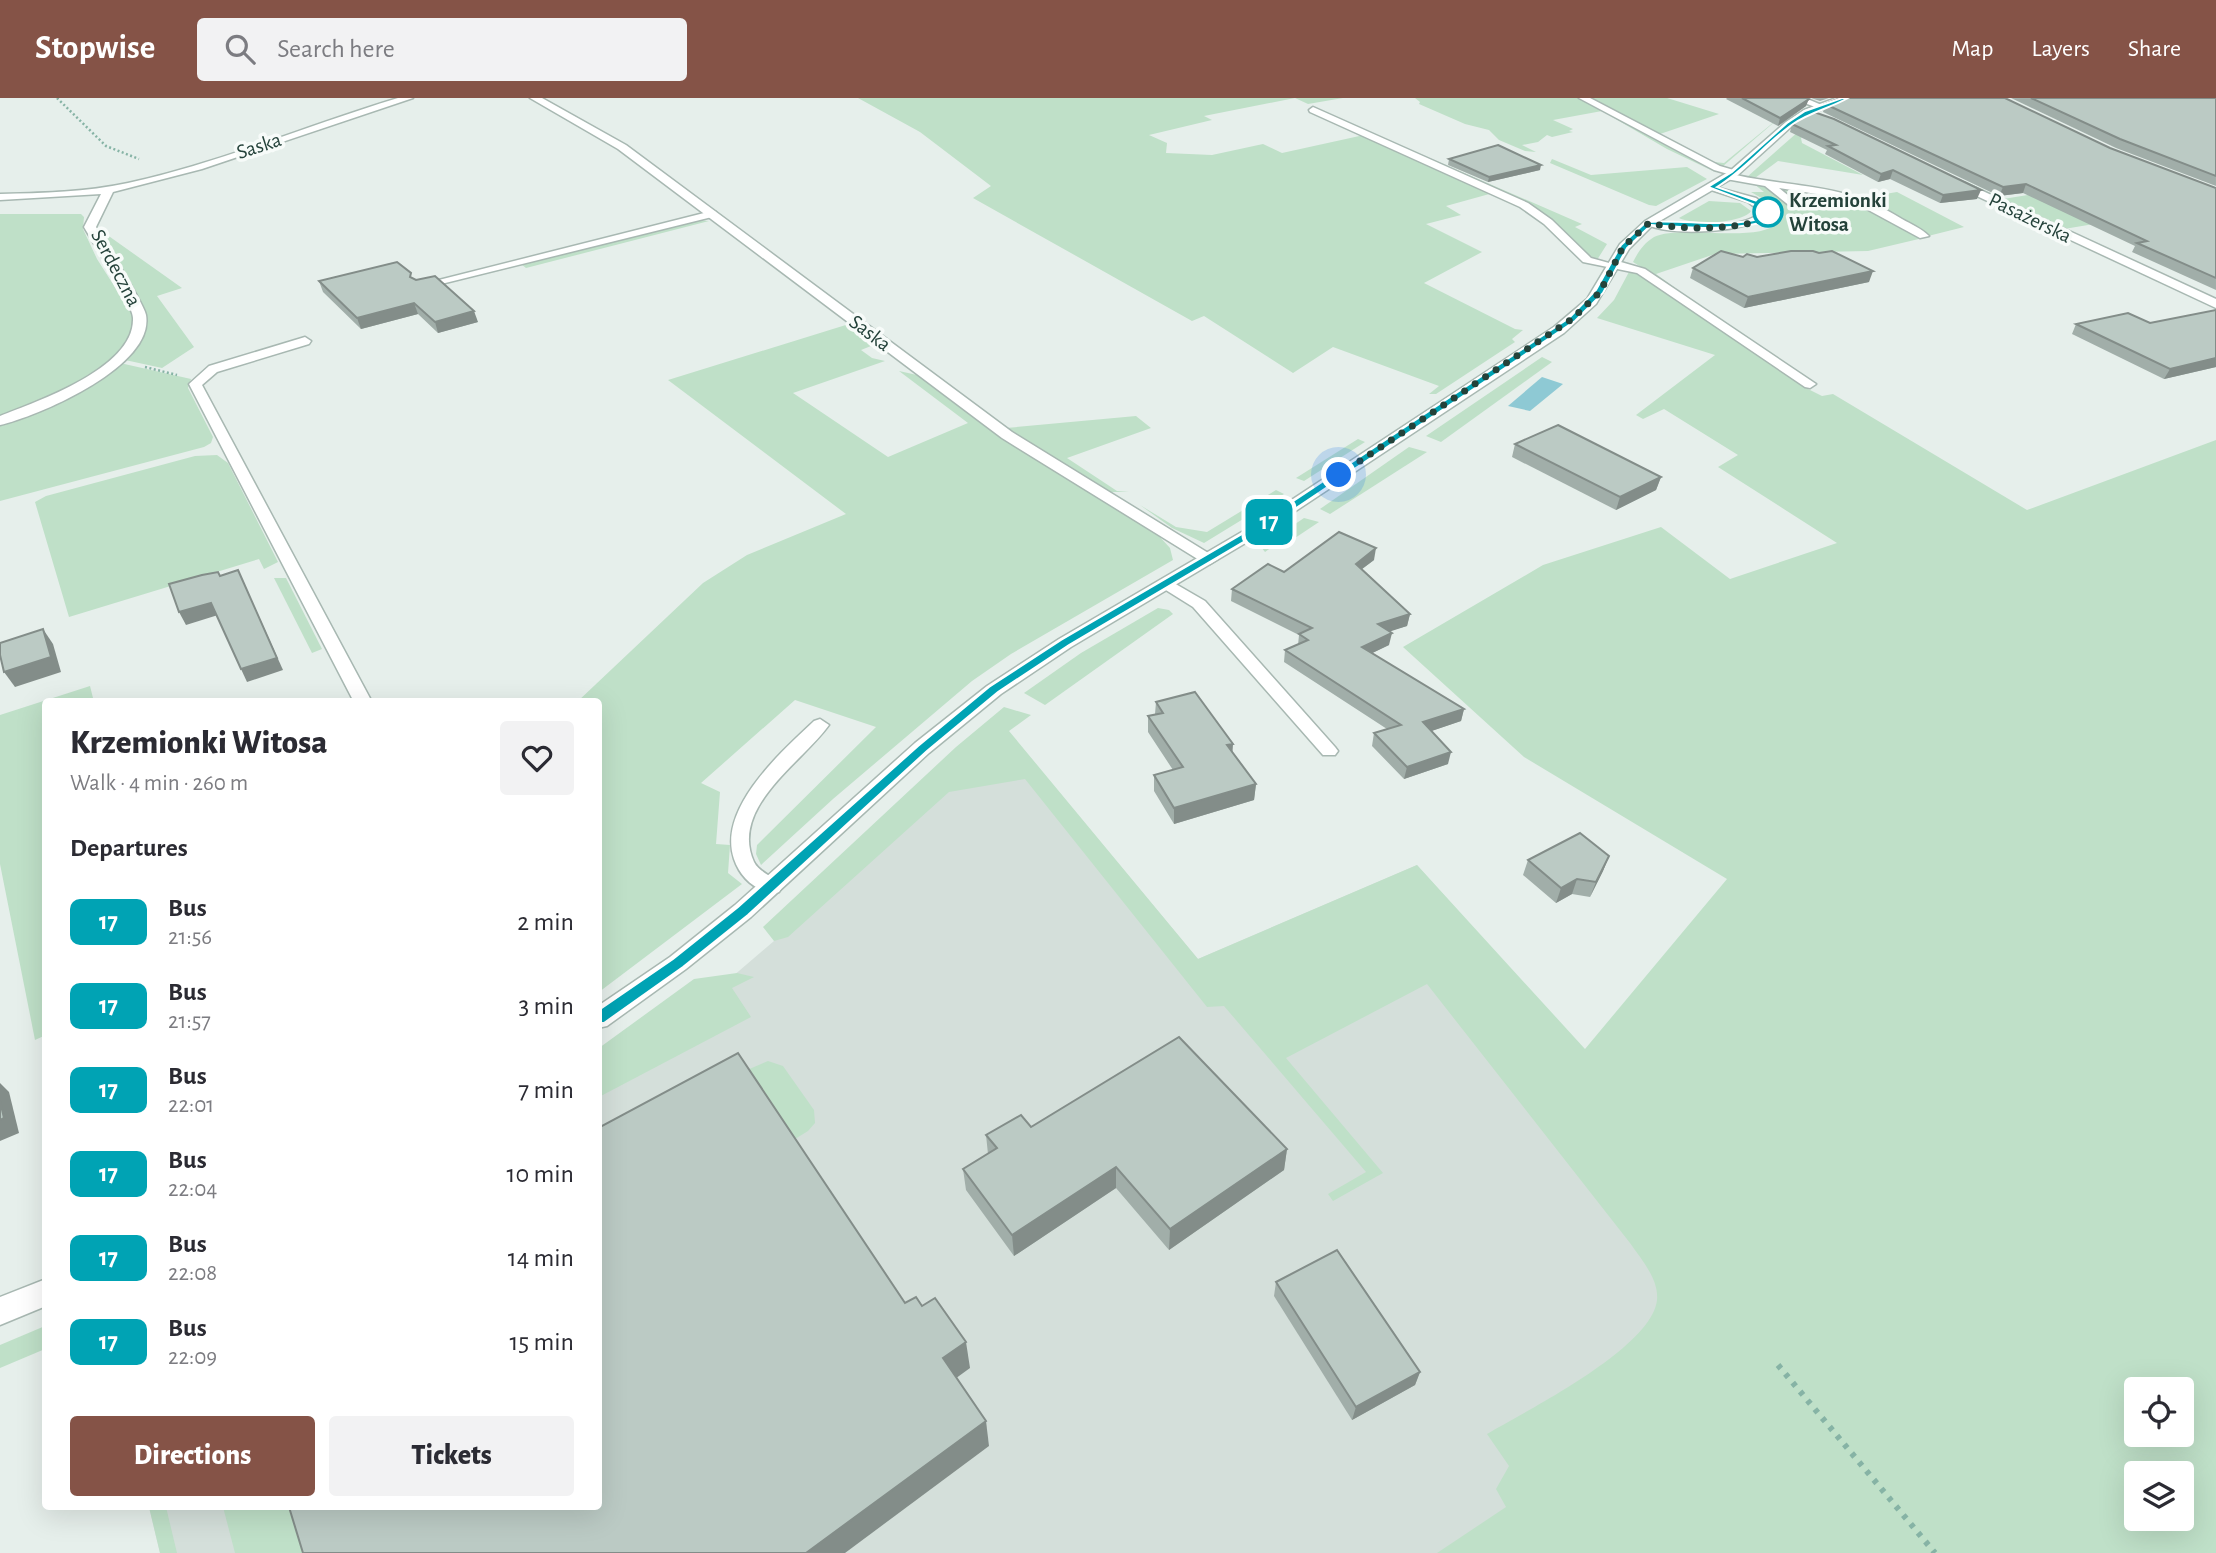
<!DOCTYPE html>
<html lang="en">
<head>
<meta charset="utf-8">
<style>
	body { margin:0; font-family:"Alegreya Sans",sans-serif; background:#f2f2f3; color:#2b2b33; height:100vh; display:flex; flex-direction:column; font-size:26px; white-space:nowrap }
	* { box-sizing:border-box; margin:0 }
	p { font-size:23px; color:#7c7c81 }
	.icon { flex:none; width:38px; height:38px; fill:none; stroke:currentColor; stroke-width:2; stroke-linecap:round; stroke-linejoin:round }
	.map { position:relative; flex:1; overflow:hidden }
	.side { position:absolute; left:42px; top:600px; width:560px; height:812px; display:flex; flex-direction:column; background:#fff; border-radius:7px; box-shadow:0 7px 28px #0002 }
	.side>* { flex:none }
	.badge { padding:0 14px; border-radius:10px; font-size:24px; line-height:46px }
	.buttons { position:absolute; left:2124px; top:1279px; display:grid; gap:14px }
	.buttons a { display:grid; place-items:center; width:70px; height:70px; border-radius:7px; background:#fff; box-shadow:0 7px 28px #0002; font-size:35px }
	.you { position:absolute; width:35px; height:35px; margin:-18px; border:5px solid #fff; border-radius:50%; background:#1a73e8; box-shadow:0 0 0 10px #1a73e833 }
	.map>.badge { position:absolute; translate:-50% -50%; box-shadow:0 0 0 4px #fff }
	h2 { padding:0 28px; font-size:26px; line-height:63px }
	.round { display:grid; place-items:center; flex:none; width:74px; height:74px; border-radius:7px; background:#f2f2f3 }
	.head { display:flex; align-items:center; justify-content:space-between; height:119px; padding:0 28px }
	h1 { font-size:33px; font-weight:800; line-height:52px }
	.primary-button { display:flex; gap:14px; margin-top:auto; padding:14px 28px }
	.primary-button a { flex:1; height:80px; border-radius:7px; background:#855347; color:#fff; font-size:28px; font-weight:800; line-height:80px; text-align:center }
	.primary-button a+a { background:#f2f2f3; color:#2b2b33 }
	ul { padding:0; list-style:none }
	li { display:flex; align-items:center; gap:21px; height:84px; padding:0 28px }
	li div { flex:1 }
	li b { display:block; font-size:26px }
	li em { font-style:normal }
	li .badge { min-width:77px; font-weight:700; text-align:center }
	header { display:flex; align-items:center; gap:42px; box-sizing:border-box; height:98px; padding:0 35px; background:#855347; color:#fff }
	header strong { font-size:33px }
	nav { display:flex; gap:38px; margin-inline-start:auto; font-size:24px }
	.search { width:490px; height:63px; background:#f2f2f3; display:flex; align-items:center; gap:18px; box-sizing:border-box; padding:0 24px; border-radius:7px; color:#7c7c81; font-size:26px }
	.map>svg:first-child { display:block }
	.built { fill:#d4dfda }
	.green { fill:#bfe0c8; fill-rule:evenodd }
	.water { fill:#8ec9d4 }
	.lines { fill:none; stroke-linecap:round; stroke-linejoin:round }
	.service-casing { stroke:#a8b8b2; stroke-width:3 }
	.minor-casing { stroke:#a8b8b2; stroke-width:3 }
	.tertiary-casing { stroke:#a8b8b2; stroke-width:3 }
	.path-far1 { stroke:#86b3a5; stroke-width:2.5; stroke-dasharray:2 2.5; stroke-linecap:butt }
	.path { stroke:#86b3a5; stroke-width:6; stroke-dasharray:4.5 7; stroke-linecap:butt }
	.service { fill:#fff; fill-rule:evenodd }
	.minor { fill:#fff; fill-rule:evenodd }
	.tertiary { fill:#fff; fill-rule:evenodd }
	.wall { fill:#a1aea9 }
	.shaded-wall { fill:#838d89 }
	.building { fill:#bbcac4; stroke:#838d89; stroke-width:2 }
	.line { fill:#00a3b4; stroke:#fff; stroke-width:2 }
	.walk { stroke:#24423a; stroke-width:7; stroke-dasharray:0 12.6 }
	.stop-dot { fill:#fff; stroke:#00a3b4; stroke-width:3.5 }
	.labels { text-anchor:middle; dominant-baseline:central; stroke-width:7; stroke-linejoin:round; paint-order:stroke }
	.far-street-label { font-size:21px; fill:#24423a; stroke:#f7fbf9 }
	.far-stop-label { font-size:21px; font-weight:bold; fill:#24423a; stroke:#f7fbf9; text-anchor:start }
</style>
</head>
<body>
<header>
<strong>Stopwise</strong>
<div class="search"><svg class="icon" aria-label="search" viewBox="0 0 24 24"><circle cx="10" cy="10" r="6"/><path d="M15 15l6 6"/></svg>Search here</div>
<nav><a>Map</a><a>Layers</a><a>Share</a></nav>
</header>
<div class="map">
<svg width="2216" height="1455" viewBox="0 0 2216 1455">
	<rect width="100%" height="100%" fill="#e6efeb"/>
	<path class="built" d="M1008,633L1198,861L1417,767L1811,1206L1490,1455H160L149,1409H598L599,972L676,927L774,843Z"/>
	<g class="green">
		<path d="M858,0H1343L1308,6L1295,0L1204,18L1212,22L1149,37L1167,45L1166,55L1212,57L1263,46L1282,55L1364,37L1493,95L1446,108L1461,117L1426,126L1482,154L1424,185L1515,231L1523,232L1512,241L1515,244L1436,296H1429L1439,288L1333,249L1293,275L1204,218L1192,223L973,100L991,88L920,34Z"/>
		<path d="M1415,0H1578L1717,75L1667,51L1602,13L1553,22L1573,31L1569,33L1573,34L1552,39L1547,37L1538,44L1522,47L1536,54L1525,53L1499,42L1489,32L1465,26L1419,6L1420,4Z"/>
		<path d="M1587,0H1667L1719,16L1660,36L1714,64L1724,65L1785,15L1722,69Z"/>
		<path d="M1818,24L1801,40L1802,45L1863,77L1778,63L1755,80L1791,85L1747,79L1807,26Z"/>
		<path d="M1372,35L1582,126L1575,129L1607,146L1597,162L1588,157L1552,124L1369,36Z"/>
		<path d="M1552,61L1591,77L1687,69L1707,81L1656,108L1649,107L1550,65Z"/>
		<path d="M1965,83L2003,101L2053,93L2118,122L2064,131L1965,85Z"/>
		<path d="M1753,85L1766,89L1792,110L1805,107L1786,98L1780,90L1842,97L1923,140L1868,153L1715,156L1656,176L1678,192L1633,164C1638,154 1644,145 1654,139C1683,125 1764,149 1783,120L1782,112L1751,94H1764L1754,86H1744Z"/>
		<path d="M1897,94L1964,129L1928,138L1891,114L1861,100Z"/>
		<path d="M1709,103L1740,105L1751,113C1742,126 1692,127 1679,120Z"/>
		<path d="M0,116H81L84,119L83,131L97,161L134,219L135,232L113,263L71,289L0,321Z"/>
		<path d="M696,122L709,123L526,170L521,166Z"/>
		<path d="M96,129L182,190L157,198L194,249L162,270L125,262C132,253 143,242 146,230C149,218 105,146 96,129Z"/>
		<path d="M1630,172L1648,181L1806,290L1822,298L1833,296L2027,412L2216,342V1455H1437L1506,1409L1496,1391L1509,1368L1487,1336C1526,1313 1652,1250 1657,1202C1659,1181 1641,1161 1630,1145L1427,886L1286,960L1383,1075L1333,1103L1328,1096L1366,1074L1224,908L1207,909L1025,681L949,694L788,839L774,843L763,829L956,649L1004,609L1031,617L1009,633L1198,861L1417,767L1585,951L1727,781L1524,659L1403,549L1543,467L1661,429L1730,481L1837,445L1718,369L1738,357L1664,311L1643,321L1636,317L1715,257L1597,220L1614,202ZM2137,1292H2182V1337H2137ZM2137,1376H2182V1421H2137Z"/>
		<path d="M849,226L876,246L861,252L872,260L885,263L793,295L888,359L968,325L899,273L917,277L1002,340L1159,438L1170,450L1173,462L1011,556L972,583L833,701L761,767L756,756L757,747L876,629L795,602L701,685L720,694L716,746L730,747L728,775L742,786L599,894L598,604H577L703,485L747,457L846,416L668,282Z"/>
		<path d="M1542,259L1552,264L1441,344L1426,338Z"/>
		<path d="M120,265L191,281L188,290L213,339L211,345L204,349L0,403V327Z"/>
		<path d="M1136,318L1151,330L1067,360L1117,393L1129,394H1108L1006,330Z"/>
		<path d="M1358,341L1365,344L1304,383L1296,380Z"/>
		<path d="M1409,349L1427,354L1330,416L1320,411Z"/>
		<path d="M217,357L228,365L278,464L264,471L259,461L69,519L35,404L46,398L195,358Z"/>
		<path d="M1276,392L1284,396L1204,445L1172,430L1140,407L1176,429L1207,434Z"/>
		<path d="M1304,420L1319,424L1289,444L1285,440L1265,454L1261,449Z"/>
		<path d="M274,480H286L322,551L312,555Z"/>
		<path d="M1158,510L1169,512L1173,516L1045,607L1024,595L1081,555Z"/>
		<path d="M90,588L94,604H46V937L35,942L0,766V617Z"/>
		<path d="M737,875L754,879L732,890L751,919L599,999V950L694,881Z"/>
		<path d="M768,963L783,968L814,1012L815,1025L808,1033L795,1041L747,972Z"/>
		<path d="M45,1228V1251L0,1270V1247Z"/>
		<path d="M149,1409H166L177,1455H160Z"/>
		<path d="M223,1409H307L322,1455H235Z"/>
	</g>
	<path class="water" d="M1542,279L1563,286L1530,313L1508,308Z"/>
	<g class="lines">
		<g class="service-casing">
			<g id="service">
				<path d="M1579,0H1590L1720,68L1737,73L1736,77C1799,91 1843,84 1902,121C1911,126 1922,131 1929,138L1920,140L1848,101L1779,90L1800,107L1791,109L1765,88L1726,81L1724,79L1728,76L1714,72Z"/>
				<path d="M1792,0H1805L1824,8L1820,11Z"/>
				<path d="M1313,9L1528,105L1552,122L1591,160L1609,165L1614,162L1645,171L1816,286L1810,290L1805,289L1637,175L1583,164L1544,126L1520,109L1310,14L1309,12Z"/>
				<path d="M1708,87L1756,100L1772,114C1754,135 1666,140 1644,125L1649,122C1676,126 1740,134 1761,114L1748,104L1708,91Z"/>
				<path d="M712,113L716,114V118L421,191L415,188Z"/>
				<path d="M305,239L311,243L309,246L217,274L202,287L372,604H354L189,286L209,268Z"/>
				<path d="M1167,481L1205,503L1335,649L1338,653L1335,657H1323L1193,509L1161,489L1159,486Z"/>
				<path d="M820,621L829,627C803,664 729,709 754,764C760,776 776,778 782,789L779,794L772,796C754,791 740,779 734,761C717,711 781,654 814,623Z"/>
			</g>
		</g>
		<g class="minor-casing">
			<g id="minor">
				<path d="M398,0H413L202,71L113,94L96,129C105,145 144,205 146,217C155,268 39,318 0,327V318C38,303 135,270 133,220C133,206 93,145 84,129L101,96L0,102V96C43,95 86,94 128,85C220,65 308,27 398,0Z"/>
				<path d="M530,0H542L626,47L1012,334L1218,461L1210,466L1204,465L1002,340L618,51Z"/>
				<path d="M1951,82H1959L2216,201V210L1951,86Z"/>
			</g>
		</g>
		<g class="tertiary-casing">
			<g id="tertiary">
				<path d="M1836,0H1850L1810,16L1792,28L1738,77L1653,127L1629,151L1596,206L1564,235L1264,434L1071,549L1001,596L929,655L751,819L686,871L607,928L598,930V908L670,859L735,807L915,645L987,588L1059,541L1252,428L1554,229L1587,201L1620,146L1645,123L1730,73L1786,24L1804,12Z"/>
				<path d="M46,1181V1208L0,1227V1199Z"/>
			</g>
		</g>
		<g class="path-far1">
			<path d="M57,0L106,48L139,61"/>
			<path d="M145,269L177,277"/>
		</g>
		<path class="path" d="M1778,1267L1935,1455"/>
		<use href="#service" class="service"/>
		<use href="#minor" class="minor"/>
		<use href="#tertiary" class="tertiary"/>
	</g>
	<g class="wall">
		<path d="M1727,0H1807L1806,8L1778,28L1726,1Z"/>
		<path d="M1811,0H1829L1820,3Z"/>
		<path d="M2011,0H2216V88L2116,50Z"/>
		<path d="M1825,6L2110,50L2216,90V192L2132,154L2135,148L2023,95L1999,98L1823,14Z"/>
		<path d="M1792,26L1977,101L1940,105L1890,81L1878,84L1825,56L1827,52L1790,34Z"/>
		<path d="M1449,61L1540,72L1488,84L1448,67Z"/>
		<path d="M1743,159H1757L1869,184L1744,210L1690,180L1693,170Z"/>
		<path d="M413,181L478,224L438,235L418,216L361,231L323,194L319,183Z"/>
		<path d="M2216,212V269L2164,281L2072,236L2076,226L2150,225Z"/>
		<path d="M1515,346L1661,379L1656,392L1616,412L1512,359Z"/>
		<path d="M1374,462L1362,471L1410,516L1407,528L1389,533V547L1372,555L1464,611L1461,623L1431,633L1448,666L1404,681L1372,648L1374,635L1387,631L1284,564L1285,552L1298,547L1299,537L1231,503L1232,491L1284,474Z"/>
		<path d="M1156,604L1232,655L1256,686L1254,702L1174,726L1154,693V677L1173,672L1148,634V618L1155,616Z"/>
		<path d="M1609,758L1603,773L1590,799L1572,796L1556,805L1523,777L1528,762Z"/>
		<path d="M1031,1029L1287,1051L1284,1072L1169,1152L1116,1090L1014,1158L966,1092L963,1071L988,1056L986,1037Z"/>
		<path d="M1276,1184L1420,1274L1415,1287L1352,1322L1274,1198Z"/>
	</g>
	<g class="shaded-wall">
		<path d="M1809,1L1806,8L1778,28L1780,20Z"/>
		<path d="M1541,67L1540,72L1488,84L1489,79Z"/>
		<path d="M1893,72L1890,81L1878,84L1881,76Z"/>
		<path d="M2026,86L2023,95L1999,98L2003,89Z"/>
		<path d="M1981,92L1977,101L1940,105L1943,97Z"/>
		<path d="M1873,173L1869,184L1744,210L1748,199Z"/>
		<path d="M414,205L418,216L361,231L357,220Z"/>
		<path d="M474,213L478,224L438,235L435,224Z"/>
		<path d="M2216,260V269L2164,281L2170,271Z"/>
		<path d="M1661,379L1656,392L1616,412L1620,399Z"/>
		<path d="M1376,450L1374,462L1354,477L1356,466Z"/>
		<path d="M238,472L283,572L247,584L241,571Z"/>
		<path d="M211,505L218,517L186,527L179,514Z"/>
		<path d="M1410,516L1407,528L1376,538L1378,526Z"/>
		<path d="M43,531L53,546L61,574L15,589L4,574Z"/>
		<path d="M1392,535L1389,547L1360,561L1362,549Z"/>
		<path d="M1464,611L1461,623L1420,637L1423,624Z"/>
		<path d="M1233,646L1232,661L1227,647Z"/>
		<path d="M1451,654L1448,666L1404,681L1407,669Z"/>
		<path d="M1256,686L1254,702L1174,726V710Z"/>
		<path d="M1609,758L1603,773L1590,799L1596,784Z"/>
		<path d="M1577,781L1572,796L1556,805L1561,790Z"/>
		<path d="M0,985L9,994L19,1035L0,1043Z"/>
		<path d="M1287,1051L1284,1072L1169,1152L1170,1131Z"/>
		<path d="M1116,1069V1090L1014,1158L1012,1137Z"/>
		<path d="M966,1244L970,1270L948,1286L943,1260Z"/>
		<path d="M1420,1274L1415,1287L1352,1322L1356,1309Z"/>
		<path d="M986,1323L989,1348L845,1455H806Z"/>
	</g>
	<g class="building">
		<path d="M1742,0H1807L1809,1L1780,20Z"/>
		<path d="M1840,0H2005L2110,50L2216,90V180L2137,145L2147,143L2026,86L2003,89L1825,6Z"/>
		<path d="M2031,0H2216V78L2120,41Z"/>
		<path d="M1811,13L1834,21L1981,92L1943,97L1893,72L1881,76L1828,48L1836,47L1792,26Z"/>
		<path d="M1498,47L1541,67L1489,79L1449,61Z"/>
		<path d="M1721,153L1743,159L1747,156L1757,159L1791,153H1813L1819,155L1832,153L1873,173L1748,199L1693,170Z"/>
		<path d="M397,164L411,175L410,179L416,182L435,178L474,213L435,224L414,205L357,220L319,183Z"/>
		<path d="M2216,212V260L2170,271L2076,226L2128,215L2150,225Z"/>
		<path d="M1558,327L1661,379L1620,399L1515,346Z"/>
		<path d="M1339,434L1376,450L1356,466L1410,516L1378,526L1392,535L1362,549L1464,611L1423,624L1451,654L1407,669L1374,635L1401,627L1285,552L1308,542L1299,536L1312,530L1232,491L1268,466L1284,474Z"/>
		<path d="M238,472L277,560L241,571L211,505L179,514L169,486L202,477L218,474L220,478Z"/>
		<path d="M43,531L51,559L4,574L0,557V545Z"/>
		<path d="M1195,594L1233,646L1227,647L1256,686L1174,710L1154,677L1183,669L1148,618L1163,615L1156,604Z"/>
		<path d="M1580,735L1609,758L1596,784L1577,781L1561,790L1528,762Z"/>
		<path d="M1179,939L1287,1051L1170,1131L1116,1069L1012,1137L963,1071L997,1050L986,1037L1021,1017L1031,1029Z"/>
		<path d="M738,955L905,1205L916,1199L922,1208L935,1200L966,1244L943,1260L986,1323L806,1455H303L289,1409H598V1030Z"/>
		<path d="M0,1003L4,1020L0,1022Z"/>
		<path d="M1337,1152L1420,1274L1356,1309L1276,1184Z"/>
	</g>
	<path class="line" d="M1842,0H1848C1831,10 1810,14 1793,26C1766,45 1746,71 1717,89L1763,105L1771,114L1765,124C1727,133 1689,130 1651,127L1627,150L1603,195L1575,223L1262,433L1069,547L998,594L927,653L748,817L683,869L604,925H593L591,921L593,916L673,861L738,809L918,648L989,589L1061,542L1254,429L1569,220L1596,192L1621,147L1646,124C1684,121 1722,130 1759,121L1764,114L1758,108L1708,89L1732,74L1787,25L1805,13Z"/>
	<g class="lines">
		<path class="walk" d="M1339,377L1572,221L1600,194L1623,149L1649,125C1680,132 1732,132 1762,122L1768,114"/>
	</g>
	<circle class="stop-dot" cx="1768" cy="114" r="14"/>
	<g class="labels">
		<g class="far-street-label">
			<text transform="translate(259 48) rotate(-18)">Saska</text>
			<text transform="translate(2030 120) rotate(26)">Pasażerska</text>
			<text transform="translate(116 170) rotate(62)">Serdeczna</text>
			<text transform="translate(870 235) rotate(37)">Saska</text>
		</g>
		<g class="far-stop-label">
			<text x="1789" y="102">Krzemionki<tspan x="1789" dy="24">Witosa</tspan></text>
		</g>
	</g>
</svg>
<div class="buttons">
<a><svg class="icon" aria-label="locate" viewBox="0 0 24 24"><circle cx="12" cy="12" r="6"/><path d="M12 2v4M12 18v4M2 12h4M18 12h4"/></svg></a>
<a><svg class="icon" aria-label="layers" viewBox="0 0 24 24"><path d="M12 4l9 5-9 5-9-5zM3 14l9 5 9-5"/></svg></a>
</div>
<div class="you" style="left:1339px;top:377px"></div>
<b class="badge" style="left:1269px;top:424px;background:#00a3b4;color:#fff">17</b>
<section class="side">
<div class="head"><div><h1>Krzemionki Witosa</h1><p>Walk · 4 min · 260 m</p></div><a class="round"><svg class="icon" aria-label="heart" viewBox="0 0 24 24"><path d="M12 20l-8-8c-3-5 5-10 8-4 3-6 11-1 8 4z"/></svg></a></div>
<h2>Departures</h2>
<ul>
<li><span class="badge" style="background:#00a3b4;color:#fff">17</span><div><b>Bus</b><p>21:56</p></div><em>2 min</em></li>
<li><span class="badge" style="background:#00a3b4;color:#fff">17</span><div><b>Bus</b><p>21:57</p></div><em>3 min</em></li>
<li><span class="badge" style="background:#00a3b4;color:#fff">17</span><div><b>Bus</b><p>22:01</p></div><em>7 min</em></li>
<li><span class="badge" style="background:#00a3b4;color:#fff">17</span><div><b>Bus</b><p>22:04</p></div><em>10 min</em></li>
<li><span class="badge" style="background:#00a3b4;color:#fff">17</span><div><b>Bus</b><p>22:08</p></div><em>14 min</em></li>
<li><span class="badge" style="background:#00a3b4;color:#fff">17</span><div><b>Bus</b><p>22:09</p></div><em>15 min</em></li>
</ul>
<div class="primary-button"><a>Directions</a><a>Tickets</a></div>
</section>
</div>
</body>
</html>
